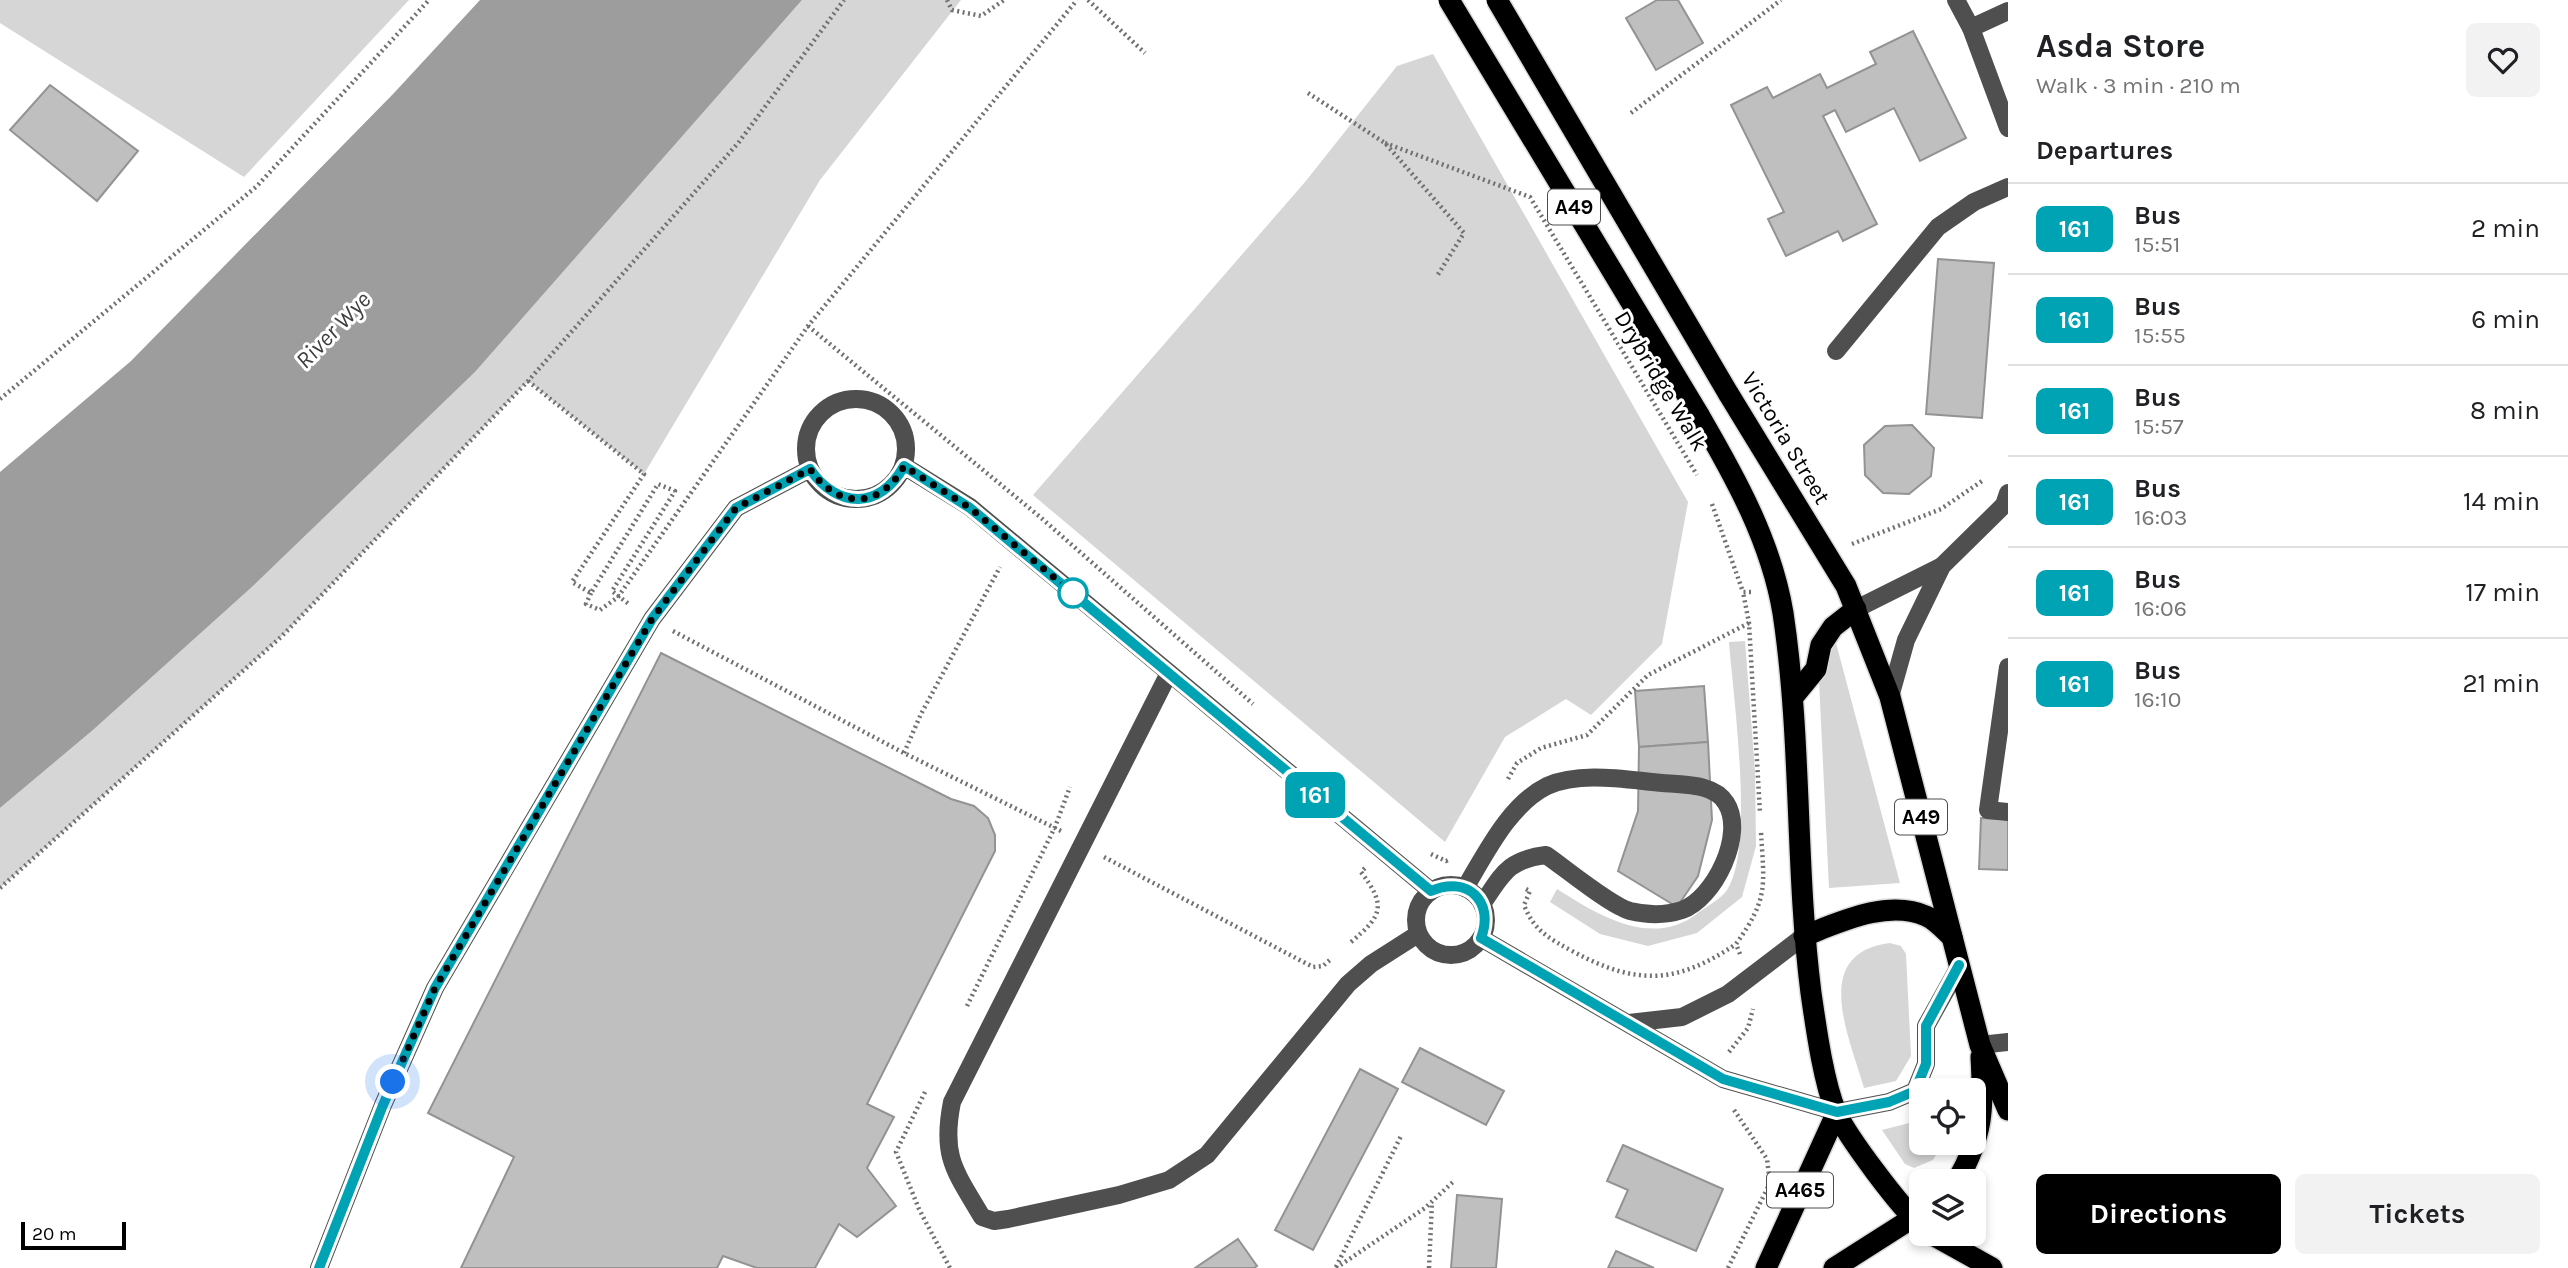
<!DOCTYPE html>
<html lang="en">
<head>
<meta charset="utf-8">
<style>
	body { margin:0; font-family:Karla,sans-serif; background:#f2f2f2; color:#202124; height:100vh; display:flex; flex-direction:column; font-size:26px; white-space:nowrap }
	* { box-sizing:border-box; margin:0 }
	p { font-size:23px; color:#757577 }
	.icon { flex:none; width:38px; height:38px; fill:none; stroke:currentColor; stroke-width:2; stroke-linecap:round; stroke-linejoin:round }
	.map { position:relative; flex:1; overflow:hidden }
	.side { display:flex; flex-direction:column; background:#fff; width:560px }
	.side>* { flex:none }
	.badge { padding:0 14px; border-radius:10px; font-size:24px; line-height:46px }
	.tools { position:absolute; left:1909px; top:1078px; display:grid; gap:14px }
	.tools a { display:grid; place-items:center; width:77px; height:77px; border-radius:10px; background:#fff; box-shadow:0 4px 10px #0003; font-size:35px }
	.scale { position:absolute; left:21px; bottom:18px; width:105px; box-sizing:border-box; padding-left:7px; border:4px solid #000; border-top:0; font-size:19px; line-height:24px; white-space:nowrap; color:#000; -webkit-text-stroke:5px #fff; paint-order:stroke }
	.you { position:absolute; width:35px; height:35px; margin:-18px; border:5px solid #fff; border-radius:50%; background:#1a73e8; box-shadow:0 0 0 10px #1a73e833 }
	.map>.badge { position:absolute; translate:-50% -50%; box-shadow:0 0 0 4px #fff }
	h2 { padding:0 28px; font-size:26px; line-height:63px }
	.round { display:grid; place-items:center; flex:none; width:74px; height:74px; border-radius:10px; background:#f2f2f2 }
	.head { display:flex; align-items:center; justify-content:space-between; height:119px; padding:0 28px }
	h1 { font-size:33px; font-weight:700; line-height:52px }
	.primary-button { display:flex; gap:14px; margin-top:auto; padding:14px 28px }
	.primary-button a { flex:1; height:80px; border-radius:10px; background:#000; color:#fff; font-size:28px; font-weight:700; line-height:80px; text-align:center }
	.primary-button a+a { background:#f2f2f2; color:#202124 }
	ul { padding:0; list-style:none }
	li { display:flex; align-items:center; gap:21px; height:91px; padding:0 28px; border-top:2px solid #e0e0e0 }
	li div { flex:1 }
	li b { display:block; font-size:26px }
	li em { font-style:normal }
	li .badge { min-width:77px; font-weight:700; text-align:center }
	main { display:flex; flex:1; min-height:0 }
	.map>svg:first-child { display:block }
	.green { fill:#d6d6d6 }
	.water { fill:#9d9d9d }
	.building { fill:#bfbfbf; stroke:#939393; stroke-width:2 }
	.lines { fill:none; stroke-linecap:round; stroke-linejoin:round }
	.highway-casing { stroke:#dbdbdb; stroke-width:24 }
	.path { stroke:#717171; stroke-width:4.5; stroke-dasharray:2 3.5; stroke-linecap:butt }
	.minor { stroke:#4f4f4f; stroke-width:18 }
	.highway { stroke:#000; stroke-width:21 }
	.highway-bridge-casing { stroke:#dbdbdb; stroke-width:24; stroke-linecap:butt }
	.highway-bridge { stroke:#000; stroke-width:21 }
	.line-casing { stroke:#fff; stroke-width:16 }
	.line { stroke:#00a3b4; stroke-width:10 }
	.walk { stroke:#000; stroke-width:7; stroke-dasharray:0 12.6 }
	.stop-dot { fill:#fff; stroke:#00a3b4; stroke-width:3.5 }
	.labels { text-anchor:middle; dominant-baseline:central; stroke-width:6; stroke-linejoin:round; paint-order:stroke }
	.shield { fill:#fff; stroke:#4c4c4c; stroke-width:2 }
	.shield-label { font-size:21px; font-weight:bold; fill:#000 }
	.street-label { font-size:23px; fill:#000; stroke:#fff }
	.water-label { font-size:24px; font-style:italic; fill:#3e3e3e; stroke:#fff }
</style>
</head>
<body>
<main>
<div class="map">
<svg width="2008" height="1268" viewBox="0 0 2008 1268">
	<rect width="100%" height="100%" fill="#fff"/>
	<g class="green">
		<path d="M0,0H409L244,177L0,23Z"/>
		<path d="M802,0H961L820,180L644,474L528,381L282,636L0,888V808L93,730L253,586L475,372Z"/>
		<path d="M1433,54L1688,502L1662,644L1591,715L1566,699L1505,737L1445,842L1033,495L1305,182L1397,66Z"/>
		<path d="M1745,641L1755,771L1756,846L1742,897L1697,933L1648,946L1600,934L1550,902L1557,889C1598,915 1652,949 1698,913C1707,906 1721,899 1727,890C1755,849 1733,695 1729,642Z"/>
		<path d="M1834,641L1836,643L1900,883L1829,888L1819,681Z"/>
		<path d="M1890,943L1901,946L1906,954L1911,1056L1896,1081L1864,1088C1849,1036 1810,953 1890,943Z"/>
		<path d="M1921,1120L1922,1143H1943L1933,1160L1914,1168L1905,1164L1882,1130Z"/>
	</g>
	<path class="water" d="M480,0H802L475,372L253,586L93,730L0,808V472L131,361L394,93Z"/>
	<g class="building">
		<path d="M1657,0H1678L1703,43L1656,70L1626,18Z"/>
		<path d="M1913,31L1966,138L1920,161L1894,108L1846,132L1835,110L1823,116L1877,224L1843,241L1838,231L1786,256L1768,219L1784,212L1731,105L1767,87L1773,98L1820,74L1827,88L1876,64L1870,52Z"/>
		<path d="M50,85L138,151L97,201L10,130Z"/>
		<path d="M1938,259L1994,263L1982,418L1926,414Z"/>
		<path d="M1912,425L1934,448L1931,476L1909,494L1883,493L1865,475L1864,445L1885,426Z"/>
		<path d="M661,653L951,799L974,806L988,818L995,835V851L867,1104L894,1117L867,1168L896,1206L857,1237L839,1224L815,1268H757L723,1256L717,1268H461L514,1157L428,1113Z"/>
		<path d="M1704,686L1708,742L1639,747L1635,691Z"/>
		<path d="M1708,742L1712,820L1698,876L1677,907L1618,871L1638,811L1639,747Z"/>
		<path d="M1981,818L2008,819V870L1979,869Z"/>
		<path d="M1420,1048L1504,1091L1486,1125L1402,1082Z"/>
		<path d="M1360,1069L1398,1089L1313,1250L1275,1230Z"/>
		<path d="M1623,1145L1723,1189L1696,1251L1616,1217L1628,1190L1607,1181Z"/>
		<path d="M1457,1195L1502,1199L1496,1268H1451Z"/>
		<path d="M1238,1239L1257,1266L1254,1268H1195Z"/>
		<path d="M1616,1251L1654,1268H1608Z"/>
	</g>
	<g class="lines">
		<g class="highway-casing">
			<g id="highway">
				<path d="M1728,393L1846,586L1890,697L1980,1045L2008,1110"/>
				<path d="M1699,415C1735,477 1771,541 1783,613C1802,739 1795,867 1811,993C1816,1027 1823,1080 1836,1112C1847,1136 1901,1209 1922,1226"/>
				<path d="M1793,697L1816,669L1821,645L1833,627L1856,609"/>
				<path d="M1804,936C1840,922 1888,899 1926,916C1936,920 1944,930 1952,937"/>
				<path d="M1957,1181C1983,1136 1984,1108 1981,1057"/>
				<path d="M1931,1234L1992,1268"/>
				<path d="M1766,1268L1837,1112"/>
				<path d="M1834,1268L1922,1212"/>
			</g>
		</g>
		<g class="path">
			<path d="M947,0L952,10L981,16L1004,0"/>
			<path d="M1088,0L1145,53"/>
			<path d="M1308,93L1385,143L1464,233L1437,276"/>
			<path d="M1631,113L1781,0"/>
			<path d="M1385,143L1530,197L1697,475"/>
			<path d="M808,326L1039,516L1253,704"/>
			<path d="M528,381L644,474L572,582L591,593L658,484L675,491L612,591L630,605"/>
			<path d="M0,399L257,186L429,0"/>
			<path d="M1712,504L1743,592"/>
			<path d="M1852,544L1941,509L1982,481"/>
			<path d="M1751,592H1743L1749,623L1760,813"/>
			<path d="M591,593L586,604L600,610L618,597L808,326L1077,0"/>
			<path d="M673,631L904,753L1061,831"/>
			<path d="M904,753L921,714L1000,567"/>
			<path d="M1508,779L1517,763L1541,748L1587,735L1648,675L1749,623"/>
			<path d="M1431,854L1446,861L1451,859"/>
			<path d="M1104,857L1313,967L1323,966L1331,959"/>
			<path d="M0,888L282,636L528,381L739,142L844,0"/>
			<path d="M1526,889L1530,891L1524,905C1534,931 1550,939 1574,952C1636,985 1676,985 1736,944"/>
			<path d="M1351,942C1382,916 1387,906 1361,872L1365,868"/>
			<path d="M1740,954L1736,944C1769,898 1764,886 1761,832"/>
			<path d="M967,1006L1055,827L1070,787"/>
			<path d="M1729,1052L1748,1028L1753,1009"/>
			<path d="M925,1092L896,1152L919,1209L950,1268"/>
			<path d="M1336,1267L1401,1136"/>
			<path d="M1336,1268L1425,1208L1454,1181"/>
			<path d="M1429,1268L1432,1202"/>
			<path d="M1728,1268L1770,1183L1767,1159L1734,1110"/>
		</g>
		<g class="minor">
			<path d="M1956,0L1971,28L2008,128"/>
			<path d="M1971,28L2008,11"/>
			<path d="M1836,351L1938,227L1974,202L2008,187"/>
			<circle cx="856" cy="449" r="50"/>
			<path d="M904,466L970,507L1431,891"/>
			<path d="M1856,609L1942,566"/>
			<path d="M2008,667L1988,810L2008,812"/>
			<path d="M1169,673L952,1102C941,1157 955,1171 982,1217L994,1221L1008,1219L1119,1195L1169,1180L1207,1155L1348,984L1371,964L1418,934"/>
			<path d="M1890,697L1906,640L1942,566L2004,505L2008,493"/>
			<circle cx="1451" cy="920" r="35"/>
			<path d="M1465,888C1486,853 1509,805 1547,786C1581,771 1627,780 1663,783C1683,785 1714,783 1726,803C1746,834 1714,899 1682,910C1664,916 1647,915 1630,911C1611,906 1565,868 1546,855C1507,860 1503,874 1482,904"/>
			<path d="M1481,938L1723,1079L1837,1112L1889,1102L1915,1091L1926,1064V1026L1960,965"/>
			<path d="M1629,1023L1682,1017L1728,994L1804,936"/>
			<path d="M1980,1045L2008,1042"/>
			<path d="M319,1268L383,1105L435,988L652,619L736,508L810,469"/>
		</g>
		<use href="#highway" class="highway"/>
		<g class="highway-bridge-casing">
			<g id="highway-bridge">
				<path d="M1449,0L1699,415"/>
				<path d="M1497,0L1728,393"/>
			</g>
		</g>
		<use href="#highway-bridge" class="highway-bridge"/>
	</g>
	<g class="lines">
		<g class="line-casing">
			<path id="line" d="M319,1268L383,1105L435,988L652,619L736,508L810,469C837,509 880,510 904,466L970,508L1431,891C1467,875 1495,901 1481,938L1723,1079L1837,1112L1889,1102L1915,1091L1926,1064V1026L1959,965"/>
		</g>
		<use href="#line" class="line"/>
		<path class="walk" d="M393,1082L435,988L652,619L736,508L810,469C837,509 880,510 904,466L970,508L1073,593"/>
	</g>
	<circle class="stop-dot" cx="1073" cy="593" r="14"/>
	<g class="labels">
		<g class="shield">
			<rect x="1548" y="189.5" width="52" height="35" rx="5"/>
			<rect x="1895" y="799.5" width="52" height="35" rx="5"/>
			<rect x="1767" y="1172.5" width="66" height="35" rx="5"/>
		</g>
		<g class="shield-label">
			<text x="1574" y="207">A49</text>
			<text x="1921" y="817">A49</text>
			<text x="1800" y="1190">A465</text>
		</g>
		<g class="street-label">
			<text transform="translate(1661 381) rotate(59)">Drybridge Walk</text>
			<text transform="translate(1786 438) rotate(59)">Victoria Street</text>
		</g>
		<g class="water-label">
			<text transform="translate(333 330) rotate(-46)">River Wye</text>
		</g>
	</g>
</svg>
<div class="tools">
<a><svg class="icon" aria-label="locate" viewBox="0 0 24 24"><circle cx="12" cy="12" r="6"/><path d="M12 2v4M12 18v4M2 12h4M18 12h4"/></svg></a>
<a><svg class="icon" aria-label="layers" viewBox="0 0 24 24"><path d="M12 4l9 5-9 5-9-5zM3 14l9 5 9-5"/></svg></a>
</div>
<div class="scale">20 m</div>
<div class="you" style="left:393px;top:1082px"></div>
<b class="badge" style="left:1315px;top:795px;background:#00a3b4;color:#fff">161</b>
</div>
<section class="side">
<div class="head"><div><h1>Asda Store</h1><p>Walk · 3 min · 210 m</p></div><a class="round"><svg class="icon" aria-label="heart" viewBox="0 0 24 24"><path d="M12 20l-8-8c-3-5 5-10 8-4 3-6 11-1 8 4z"/></svg></a></div>
<h2>Departures</h2>
<ul>
<li><span class="badge" style="background:#00a3b4;color:#fff">161</span><div><b>Bus</b><p>15:51</p></div><em>2 min</em></li>
<li><span class="badge" style="background:#00a3b4;color:#fff">161</span><div><b>Bus</b><p>15:55</p></div><em>6 min</em></li>
<li><span class="badge" style="background:#00a3b4;color:#fff">161</span><div><b>Bus</b><p>15:57</p></div><em>8 min</em></li>
<li><span class="badge" style="background:#00a3b4;color:#fff">161</span><div><b>Bus</b><p>16:03</p></div><em>14 min</em></li>
<li><span class="badge" style="background:#00a3b4;color:#fff">161</span><div><b>Bus</b><p>16:06</p></div><em>17 min</em></li>
<li><span class="badge" style="background:#00a3b4;color:#fff">161</span><div><b>Bus</b><p>16:10</p></div><em>21 min</em></li>
</ul>
<div class="primary-button"><a>Directions</a><a>Tickets</a></div>
</section>
</main>
</body>
</html>
